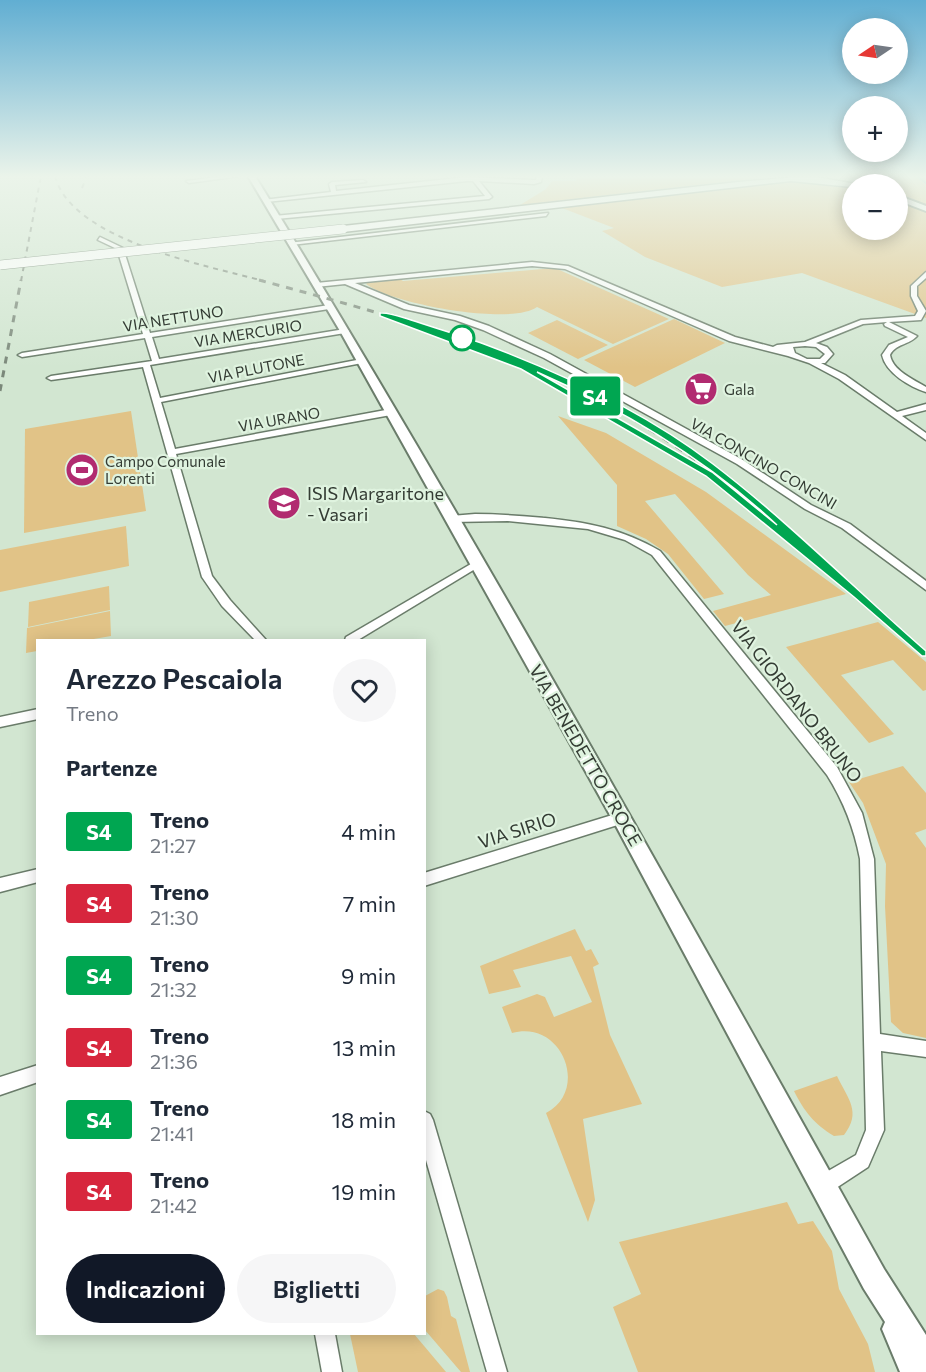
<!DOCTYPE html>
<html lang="it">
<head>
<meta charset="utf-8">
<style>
	body { margin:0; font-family:Commissioner,sans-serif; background:#f6f6f7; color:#1f2937; height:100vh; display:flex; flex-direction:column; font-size:22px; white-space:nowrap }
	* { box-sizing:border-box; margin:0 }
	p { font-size:20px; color:#747a83 }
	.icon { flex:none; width:33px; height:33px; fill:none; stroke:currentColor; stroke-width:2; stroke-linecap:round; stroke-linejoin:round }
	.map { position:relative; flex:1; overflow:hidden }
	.side { position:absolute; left:36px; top:639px; width:390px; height:696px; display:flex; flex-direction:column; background:#fff; border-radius:0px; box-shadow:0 3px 15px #0003 }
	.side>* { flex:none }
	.badge { padding:0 12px; border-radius:4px; font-size:21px; line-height:39px }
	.needle { width:39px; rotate:257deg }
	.buttons { position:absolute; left:842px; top:18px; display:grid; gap:12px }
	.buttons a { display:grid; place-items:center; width:66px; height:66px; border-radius:50%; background:#fff; box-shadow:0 3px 15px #0003; font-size:30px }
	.map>.badge { position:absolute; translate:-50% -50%; box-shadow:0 0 0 3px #fff }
	h2 { padding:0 30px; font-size:22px; line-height:54px }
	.round { display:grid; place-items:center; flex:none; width:63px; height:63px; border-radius:32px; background:#f6f6f7 }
	.headline { display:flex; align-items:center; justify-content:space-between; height:102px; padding:0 30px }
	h1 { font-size:28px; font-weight:600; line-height:45px }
	.action { display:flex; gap:12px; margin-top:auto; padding:12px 30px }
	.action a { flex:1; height:69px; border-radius:36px; background:#111827; color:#fff; font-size:24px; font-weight:600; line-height:69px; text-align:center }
	.action a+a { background:#f6f6f7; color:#1f2937 }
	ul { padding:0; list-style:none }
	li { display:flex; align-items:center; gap:18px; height:72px; padding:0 30px }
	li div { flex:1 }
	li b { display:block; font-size:22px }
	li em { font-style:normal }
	li .badge { min-width:66px; font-weight:700; text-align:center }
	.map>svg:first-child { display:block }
	.green { fill:#e1c387 }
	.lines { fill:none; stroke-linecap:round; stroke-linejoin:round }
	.stream { stroke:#37a6b1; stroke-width:2 }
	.street-casing { stroke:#6a7c6a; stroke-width:3 }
	.secondary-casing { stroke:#6a7c6a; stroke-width:4 }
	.primary-casing { stroke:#6a7c6a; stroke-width:3 }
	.street { fill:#fff; fill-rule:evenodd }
	.secondary { fill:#fff; fill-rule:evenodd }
	.primary { fill:#fff; fill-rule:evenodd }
	.rail-far3 { stroke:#7b887a; stroke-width:2; stroke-dasharray:5 5; stroke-linecap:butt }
	.rail-far2 { stroke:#7b887a; stroke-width:3; stroke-dasharray:7 7; stroke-linecap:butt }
	.rail-far1 { stroke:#7b887a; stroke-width:4; stroke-dasharray:8 8; stroke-linecap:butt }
	.rail { stroke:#7b887a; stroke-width:4.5; stroke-dasharray:10 10; stroke-linecap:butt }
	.primary-bridge-casing { stroke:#6a7c6a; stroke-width:10; stroke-linecap:butt }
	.primary-bridge { stroke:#fff; stroke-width:9 }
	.line { fill:#00a651; stroke:#fff; stroke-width:1.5; fill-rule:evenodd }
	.stop-dot { fill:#fff; stroke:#00a651; stroke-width:3 }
	.labels { text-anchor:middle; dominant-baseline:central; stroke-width:4.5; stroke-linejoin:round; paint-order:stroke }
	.far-street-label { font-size:15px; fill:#343c34; stroke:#dff3df }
	.far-poi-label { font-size:15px; fill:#343c34; stroke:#dff3df; text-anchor:start }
	.poi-label { font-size:18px; fill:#343c34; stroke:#dff3df; text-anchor:start }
	.street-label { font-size:18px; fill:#343c34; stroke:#dff3df }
</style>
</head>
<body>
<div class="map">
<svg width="926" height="1372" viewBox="0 0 926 1372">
	<rect width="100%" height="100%" fill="#d2e6d1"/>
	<g class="green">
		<path d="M577,176H777L520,205L546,189L552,181H576Z"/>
		<path d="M887,176H926V207L897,195V184H880Z"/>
		<path d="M794,181L852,187V230H897V200L926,212V318L802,273L722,287L645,257L602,231L614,228L562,208Z"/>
		<path d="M555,268L669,319L613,344L537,307C511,326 392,304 366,284L369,282L400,279L403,281Z"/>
		<path d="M674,319L725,343L635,387L584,360Z"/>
		<path d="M557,320L608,345L578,359L528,333Z"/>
		<path d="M131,411L146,511L24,533L25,429Z"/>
		<path d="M558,416L606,433L706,492L846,594L725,626L713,611L771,595L748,575L675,494L645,501L724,594L704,599L668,554L646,539L617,526V485Z"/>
		<path d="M126,526L129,566L0,592V550Z"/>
		<path d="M109,586L110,610L28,627L29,602Z"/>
		<path d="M110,611L111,636L88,640H38L37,651L26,653L27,628Z"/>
		<path d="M878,622L926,662V690L923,691L893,660L841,675L894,734L869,743L786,647Z"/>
		<path d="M903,766L926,793V829L915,833L926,848V1038L903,1033L891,1022L885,906L886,864L863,803L849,782Z"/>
		<path d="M575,929L586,951L591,949L599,964L593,967L610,1035L642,1104L583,1119L595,1200L588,1222L546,1113C590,1090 562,1019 512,1033L502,1007L537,994L545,997L554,1017L592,1002L571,956L513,970L521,987L489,994L480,966Z"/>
		<path d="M837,1076C848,1099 862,1112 844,1135L834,1136C814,1124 804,1111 794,1091Z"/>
		<path d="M787,1202L798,1224L813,1221L832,1251L839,1289L868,1344L875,1372H638L613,1307L641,1294L619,1242Z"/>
		<path d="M438,1289L444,1291L447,1297L451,1316L456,1319L470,1372H461L425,1330V1296Z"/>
		<path d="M350,1334H414L446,1372H358Z"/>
	</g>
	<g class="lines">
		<path class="stream" d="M917,176L926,183"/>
		<g class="street-casing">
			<g id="street">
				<path d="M225,176H240L189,183L186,181Z"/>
				<path d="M537,176H542L541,182L534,184L479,181L492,197L489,199L276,219L274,216L485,196L473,181H467L266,202L263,200L331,192L329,184L332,182L363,180L366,182L335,185L336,191L467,177L534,180H536Z"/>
				<path d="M548,213L546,216L291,245L288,243Z"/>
				<path d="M100,237L123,248L150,333L329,305L333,307L329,309L152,337L159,359L345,329L349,331L345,333L150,365L160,398L362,359L366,361L362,363L161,402L175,449L391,409L395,412L391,415L176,454L212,576L230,600L266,640H255L222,606L202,577L143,367L51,380L47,378L51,376L152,361L145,338L22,357L18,355L22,353L143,334L117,249L98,240Z"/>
				<path d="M532,262L568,266L735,337L773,347L777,345L805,342L861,320L915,316L918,311L911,296V286L926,272V278L917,286V296L926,311L921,320L889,322L917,336C909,345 895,344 890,355C893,371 913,379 926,387V392C910,387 886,373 882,355L889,345L908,337L885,326L884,324L887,322L863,324L816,343L827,347L833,354L825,363H821L845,375L897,412L926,404V410L902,416L926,433V440L839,379L809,363L788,356L729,341L565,269L532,266L355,283L409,305L460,316L489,326L550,354L743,460L811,505L850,524L926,581V590L842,528L805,509L737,464L544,358L483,330L455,320L404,309L345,284L316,287L313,285L316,283ZM805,346L816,347L825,354L820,359H807L795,353L793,347Z"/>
				<path d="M475,514C498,514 521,516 545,518C586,522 623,529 660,551L837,767L862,813L874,859L880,1034L926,1041V1057L881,1051L884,1130L868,1167L830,1192L823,1194L816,1192L814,1185L816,1178L856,1155L866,1130L860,859C854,828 844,802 827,775L652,555L625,540L588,529L508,521L451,522L446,519L451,516Z"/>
				<path d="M476,561L481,564L480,566L358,640H345L346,637Z"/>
				<path d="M38,709V719L0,727V717Z"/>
				<path d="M622,812L627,814L629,818L627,822L424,886V873Z"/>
				<path d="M38,869V882L0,892V878Z"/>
				<path d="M38,1065V1082L0,1095V1077Z"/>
				<path d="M424,1111L430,1114L433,1120L507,1372H487L424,1153Z"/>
				<path d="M315,1334H335L342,1372H322Z"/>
			</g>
		</g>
		<g class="secondary-casing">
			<g id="secondary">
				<path d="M248,176H255C475,534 679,902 884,1269L926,1335V1372H900L882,1329L885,1322L864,1289L615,824L340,331Z"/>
				<path d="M897,195L926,206V211L897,200Z"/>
			</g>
		</g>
		<g class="primary-casing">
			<g id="primary">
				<path d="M810,176L856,184H852V187L791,181L343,232L338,229L343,226L738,182Z"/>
				<path d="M875,176H884L875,184H856Z"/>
			</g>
		</g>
		<use href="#street" class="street"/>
		<use href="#secondary" class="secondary"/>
		<use href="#primary" class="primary"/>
		<g class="rail-far3">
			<path d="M55,176C71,240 208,266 264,281"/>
			<path d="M82,188L87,176"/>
			<path d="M21,281L41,176"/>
		</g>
		<g class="rail-far2">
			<path d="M259,280C385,314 511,347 624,413"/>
			<path d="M0,391L21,280"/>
			<path d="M570,392L606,413"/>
		</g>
		<g class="rail-far1">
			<path d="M604,412L687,461"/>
			<path d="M622,412C702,459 775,515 843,579"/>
		</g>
		<path class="rail" d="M841,577L926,654"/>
		<g class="primary-bridge-casing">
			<path id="primary-bridge" d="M0,265L343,229"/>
		</g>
		<use href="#primary-bridge" class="primary-bridge"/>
	</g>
	<linearGradient id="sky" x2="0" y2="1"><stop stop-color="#61aed2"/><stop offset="0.48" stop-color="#ebf4ea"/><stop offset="1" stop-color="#ebf4ea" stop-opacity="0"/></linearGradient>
	<rect width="926" height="368" fill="url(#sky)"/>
	<path class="line" d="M380,313C390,312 401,317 411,320C435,328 460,335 484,344C564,374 645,412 713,464C789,522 856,590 926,651V656H922L854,597L706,476L521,369L380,316ZM537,372C624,410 707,460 777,525L712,472Z"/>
	<defs>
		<g id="supermarket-disc" transform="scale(1.725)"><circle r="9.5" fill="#b12b70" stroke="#dff3df"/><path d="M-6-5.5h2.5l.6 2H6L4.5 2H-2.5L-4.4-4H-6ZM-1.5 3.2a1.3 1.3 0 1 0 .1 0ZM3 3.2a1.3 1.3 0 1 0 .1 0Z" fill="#fff"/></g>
		<g id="stadium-disc" transform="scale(1.725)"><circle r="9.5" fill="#b12b70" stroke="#dff3df"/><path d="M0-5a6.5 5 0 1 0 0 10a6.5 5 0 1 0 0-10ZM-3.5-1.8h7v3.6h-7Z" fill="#fff"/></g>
		<g id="university-disc" transform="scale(1.725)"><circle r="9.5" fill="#b12b70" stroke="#dff3df"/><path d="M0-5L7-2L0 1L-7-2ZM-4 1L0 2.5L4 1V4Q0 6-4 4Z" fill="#fff"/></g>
	</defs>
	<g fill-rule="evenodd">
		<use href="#supermarket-disc" x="701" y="389"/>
		<use href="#stadium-disc" x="82" y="470"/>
		<use href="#university-disc" x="284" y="503"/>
	</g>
	<circle class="stop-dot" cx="462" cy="338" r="12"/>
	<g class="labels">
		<g class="far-street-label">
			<text transform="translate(173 318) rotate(-9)">VIA NETTUNO</text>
			<text transform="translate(248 333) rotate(-9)">VIA MERCURIO</text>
			<text transform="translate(256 368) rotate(-11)">VIA PLUTONE</text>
			<text transform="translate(279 419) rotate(-10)">VIA URANO</text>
			<text transform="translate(764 463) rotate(30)">VIA CONCINO CONCINI</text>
		</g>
		<g class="far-poi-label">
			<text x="724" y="389">Gala</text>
			<text x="105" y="461">Campo Comunale<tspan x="105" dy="17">Lorenti</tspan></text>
		</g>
		<g class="poi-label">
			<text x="307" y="493">ISIS Margaritone<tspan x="307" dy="21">- Vasari</tspan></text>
		</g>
		<g class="street-label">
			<text transform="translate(797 701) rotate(52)">VIA GIORDANO BRUNO</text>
			<text transform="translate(586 755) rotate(60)">VIA BENEDETTO CROCE</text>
			<text transform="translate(517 830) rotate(-18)">VIA SIRIO</text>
		</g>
	</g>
</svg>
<div class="buttons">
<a><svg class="needle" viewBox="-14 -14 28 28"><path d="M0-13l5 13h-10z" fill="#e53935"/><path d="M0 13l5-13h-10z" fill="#747a83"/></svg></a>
<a>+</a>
<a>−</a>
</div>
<b class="badge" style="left:595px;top:396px;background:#00a651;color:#fff">S4</b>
<section class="side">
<div class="headline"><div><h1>Arezzo Pescaiola</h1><p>Treno</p></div><a class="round"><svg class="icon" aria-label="heart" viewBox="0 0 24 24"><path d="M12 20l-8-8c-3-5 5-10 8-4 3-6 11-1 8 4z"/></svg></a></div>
<h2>Partenze</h2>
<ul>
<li><span class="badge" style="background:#00a651;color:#fff">S4</span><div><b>Treno</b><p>21:27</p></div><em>4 min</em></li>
<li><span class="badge" style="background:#d7263d;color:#fff">S4</span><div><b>Treno</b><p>21:30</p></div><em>7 min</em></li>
<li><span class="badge" style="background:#00a651;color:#fff">S4</span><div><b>Treno</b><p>21:32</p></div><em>9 min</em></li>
<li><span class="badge" style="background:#d7263d;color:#fff">S4</span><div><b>Treno</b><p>21:36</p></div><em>13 min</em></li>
<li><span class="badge" style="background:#00a651;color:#fff">S4</span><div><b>Treno</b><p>21:41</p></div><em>18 min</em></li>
<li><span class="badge" style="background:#d7263d;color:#fff">S4</span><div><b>Treno</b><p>21:42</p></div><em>19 min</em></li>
</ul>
<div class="action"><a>Indicazioni</a><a>Biglietti</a></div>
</section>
</div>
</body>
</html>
